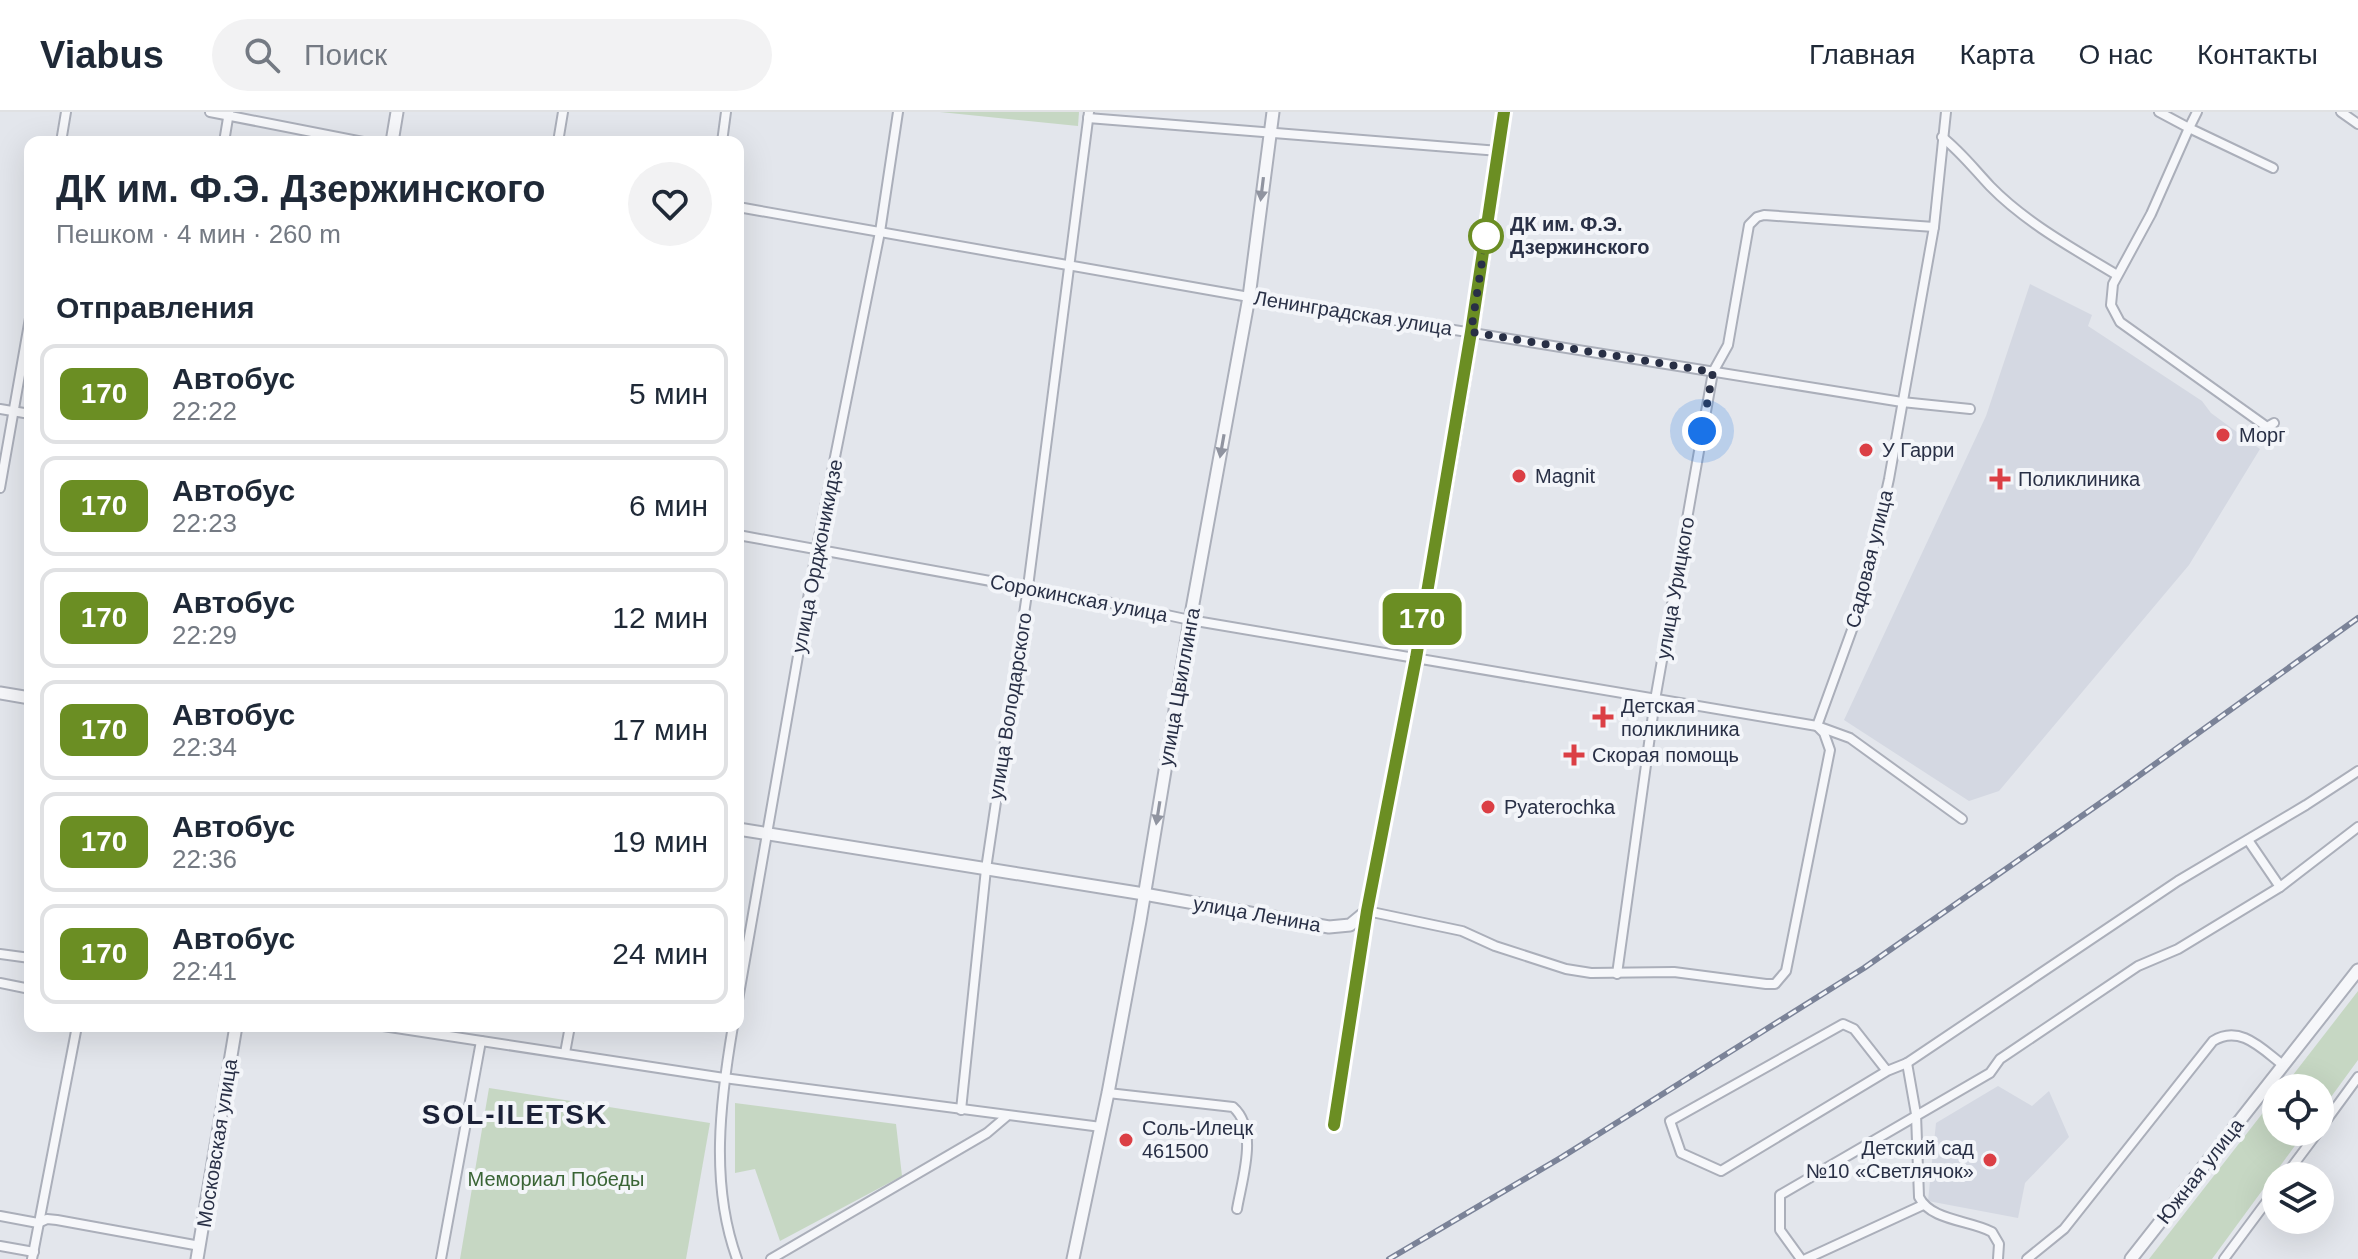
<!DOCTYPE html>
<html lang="ru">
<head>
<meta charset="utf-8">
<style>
	body { margin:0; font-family:Arial,sans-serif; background:#f2f2f3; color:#1f2937; height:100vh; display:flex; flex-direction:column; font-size:30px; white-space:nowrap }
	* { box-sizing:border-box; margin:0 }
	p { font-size:26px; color:#747a83 }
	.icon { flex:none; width:44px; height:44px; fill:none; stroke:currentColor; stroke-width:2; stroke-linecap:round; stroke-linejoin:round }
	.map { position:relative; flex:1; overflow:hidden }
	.details { position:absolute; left:24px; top:24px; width:720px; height:896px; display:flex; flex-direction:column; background:#fff; border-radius:16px; box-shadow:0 8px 32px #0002 }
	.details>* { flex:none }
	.badge { padding:0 16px; border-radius:12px; font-size:28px; line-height:52px }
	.fabs { position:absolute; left:2262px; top:962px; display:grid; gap:16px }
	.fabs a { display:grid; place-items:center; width:72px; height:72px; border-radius:50%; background:#fff; box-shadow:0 8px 32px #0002; font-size:40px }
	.you { position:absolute; width:40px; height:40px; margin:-20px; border:6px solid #fff; border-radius:50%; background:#1a73e8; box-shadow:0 0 0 12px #1a73e833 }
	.map>.badge { position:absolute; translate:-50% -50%; box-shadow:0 0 0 4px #fff }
	h2 { padding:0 32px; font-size:30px; line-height:72px }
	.round { display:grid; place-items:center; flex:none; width:84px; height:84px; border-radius:42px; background:#f2f2f3 }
	.summary { display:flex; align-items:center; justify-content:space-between; height:136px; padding:0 32px }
	h1 { font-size:38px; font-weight:700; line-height:60px }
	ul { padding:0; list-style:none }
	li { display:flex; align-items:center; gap:24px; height:100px; margin:0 16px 12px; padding:0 16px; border:4px solid #e0e1e3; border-radius:16px }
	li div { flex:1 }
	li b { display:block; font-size:30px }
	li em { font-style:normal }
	li .badge { min-width:88px; font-weight:700; text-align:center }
	header { display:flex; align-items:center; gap:48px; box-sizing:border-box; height:112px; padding:0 40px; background:#fff; border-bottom:2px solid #e0e1e3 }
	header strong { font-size:38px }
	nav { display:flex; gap:44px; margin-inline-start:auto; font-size:28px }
	.search { width:560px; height:72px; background:#f2f2f3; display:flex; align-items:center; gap:20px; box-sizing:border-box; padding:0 28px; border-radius:44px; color:#747a83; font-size:30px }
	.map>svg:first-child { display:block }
	.built { fill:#d4d8e2 }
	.green { fill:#c6d7c3 }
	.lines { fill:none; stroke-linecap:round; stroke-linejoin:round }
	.minor-casing { stroke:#abafba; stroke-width:12 }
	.tertiary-casing { stroke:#abafba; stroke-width:15 }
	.minor { stroke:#f6f7fa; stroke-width:8 }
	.tertiary { stroke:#f6f7fa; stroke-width:11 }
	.rail-casing { stroke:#7b8398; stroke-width:6 }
	.rail { stroke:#f3f5f9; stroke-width:3; stroke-dasharray:9; stroke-linecap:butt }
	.oneway { fill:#9094a0 }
	.line-casing { stroke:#fff; stroke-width:18 }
	.line { stroke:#6b8e23; stroke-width:12 }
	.walk { stroke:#293046; stroke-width:8; stroke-dasharray:0 14.4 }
	.stop-dot { fill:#fff; stroke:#6b8e23; stroke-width:4 }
	.poi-dot { fill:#db3f45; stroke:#f3f5f9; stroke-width:3 }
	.labels { text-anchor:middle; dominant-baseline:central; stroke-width:8; stroke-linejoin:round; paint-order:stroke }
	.stop-label { font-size:20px; font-weight:bold; fill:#293046; stroke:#f3f5f9; text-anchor:start }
	.street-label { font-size:20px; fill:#293046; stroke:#f3f5f9 }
	.poi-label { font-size:20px; fill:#293046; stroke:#f3f5f9; text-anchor:start }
	.park-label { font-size:20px; fill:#396435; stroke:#f3f5f9 }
	.district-label { font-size:28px; font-weight:bold; letter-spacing:2px; fill:#1b2137; stroke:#f3f5f9 }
</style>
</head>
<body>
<header>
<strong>Viabus</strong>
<div class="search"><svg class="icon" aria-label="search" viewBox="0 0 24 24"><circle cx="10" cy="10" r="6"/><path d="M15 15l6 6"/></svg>Поиск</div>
<nav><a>Главная</a><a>Карта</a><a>О нас</a><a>Контакты</a></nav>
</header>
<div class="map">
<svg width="2358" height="1147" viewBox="0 0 2358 1147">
	<rect width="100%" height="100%" fill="#e3e6ec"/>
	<g class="built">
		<path d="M2030,172L2092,203L2088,214L2202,289L2211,301L2260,337L2189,453L1999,679L1969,689L1844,608L1986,304Z"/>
		<path d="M1998,974L2032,994L2049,979L2069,1025L2025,1071L2018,1106L1928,1089L1936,1011Z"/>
	</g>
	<g class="green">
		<path d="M940,0H1079L1078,14Z"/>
		<path d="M2358,879V948L2320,1000V976H2283Z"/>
		<path d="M489,976L710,1011L686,1147H460Z"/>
		<path d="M2276,984V1020H2305L2212,1147H2149Z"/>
		<path d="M735,991L896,1012L902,1064L780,1129L755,1057L735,1061Z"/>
	</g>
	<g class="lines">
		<g class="minor-casing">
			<g id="minor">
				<path d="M210,0L363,30"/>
				<path d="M2159,0L2189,16L2151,102L2113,172L2111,193L2120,210L2267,315L2274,311"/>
				<path d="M2197,0L2189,16L2273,56"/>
				<path d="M2341,0L2358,12"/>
				<path d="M1088,6L1499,39"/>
				<path d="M1942,25C1961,40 1974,57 1990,74C2026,111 2074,137 2117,163"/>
				<path d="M61,30L66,0"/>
				<path d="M224,30L229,0"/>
				<path d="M558,30L563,0"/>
				<path d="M722,30L726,0"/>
				<path d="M738,95L1249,185L1902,290L1970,297"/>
				<path d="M0,297L30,302"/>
				<path d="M0,376L30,206"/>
				<path d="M738,423L1111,491L1190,508L1817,614L1850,626L1962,707"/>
				<path d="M2248,728L2280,775"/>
				<path d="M0,842L30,846"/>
				<path d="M1617,862L1655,588L1713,260L1728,233L1749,113L1757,105L1764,103L1934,115"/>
				<path d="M0,871L30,877"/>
				<path d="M738,888L817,435L880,120L898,0"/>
				<path d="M383,914L724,966L1101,1015"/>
				<path d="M733,914C720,990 710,1073 737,1147"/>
				<path d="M565,941L570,914"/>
				<path d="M1907,951L1916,1002L1919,1085C1931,1109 1970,1108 1992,1120L1999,1132L1998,1147"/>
				<path d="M1887,959L1854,917L1843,912L1670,1009L1681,1041L1721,1059L1887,959L1907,951L2178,769L2306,693L2358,659"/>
				<path d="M1108,981L1233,995C1259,1018 1242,1067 1237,1097"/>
				<path d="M961,998L986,757L1028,475L1089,0"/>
				<path d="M1334,1013L1367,799L1462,819L1495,834L1566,857L1591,861L1674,860L1766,872H1775L1786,859L1830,638L1824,621L1817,614L1861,493L1889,367L1934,115L1946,0"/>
				<path d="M2320,1017L2358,965"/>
				<path d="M2285,1064L2318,1020"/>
				<path d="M0,1104L38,1111L47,1107L57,1108L200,1134"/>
				<path d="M0,1134L34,1140"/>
				<path d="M32,1147L77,914"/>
				<path d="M441,1147L481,929"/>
				<path d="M771,1147L987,1021L1007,1004"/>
				<path d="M1801,1147L1780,1118V1083L1990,961L2000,947L2138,854L2178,837L2280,775L2358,715"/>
				<path d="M1806,1147L1923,1093"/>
				<path d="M2027,1147L2064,1117L2213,929C2240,912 2262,937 2283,953"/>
				<path d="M2224,1147L2276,1077"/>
			</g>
		</g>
		<g class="tertiary-casing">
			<g id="tertiary">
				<path d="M392,30L397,0"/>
				<path d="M0,581L30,586"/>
				<path d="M738,717L1144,782L1329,815L1350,813L1367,799C1418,534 1469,268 1504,0"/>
				<path d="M197,1147L236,914"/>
				<path d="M1073,1147L1108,981L1140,809L1190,508L1249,185L1273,0"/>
				<path d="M2131,1147L2358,858"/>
			</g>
		</g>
		<use href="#minor" class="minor"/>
		<use href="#tertiary" class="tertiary"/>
		<g class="rail-casing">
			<path id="rail" d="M1389,1147L1562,1045L1864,856L2119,678L2358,506"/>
		</g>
		<use href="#rail" class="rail"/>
	</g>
	<defs><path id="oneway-solid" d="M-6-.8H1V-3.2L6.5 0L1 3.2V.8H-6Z" transform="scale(2)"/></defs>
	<g class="oneway">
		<use href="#oneway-solid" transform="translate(1262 77) rotate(97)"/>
		<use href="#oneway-solid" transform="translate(1222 334) rotate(100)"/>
		<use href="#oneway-solid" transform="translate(1158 701) rotate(99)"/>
	</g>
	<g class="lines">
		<g class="line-casing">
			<path id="line" d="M1334,1013L1367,799L1416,546L1471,220L1504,0"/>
		</g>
		<use href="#line" class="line"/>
		<path class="walk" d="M1486,124L1471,220L1713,260L1702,319"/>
	</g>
	<circle class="stop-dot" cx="1486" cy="124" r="16"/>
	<g class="poi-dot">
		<circle cx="2223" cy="323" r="8"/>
		<circle cx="1866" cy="338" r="8"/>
		<circle cx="1519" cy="364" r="8"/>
		<path d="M1996 355h8v8h8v8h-8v8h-8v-8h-8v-8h8z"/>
		<path d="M1599 593h8v8h8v8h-8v8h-8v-8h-8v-8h8z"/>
		<path d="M1570 631h8v8h8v8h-8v8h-8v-8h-8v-8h8z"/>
		<circle cx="1488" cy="695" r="8"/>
		<circle cx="1126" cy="1028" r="8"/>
		<circle cx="1990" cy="1048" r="8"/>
	</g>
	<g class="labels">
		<g class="stop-label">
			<text x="1510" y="112">ДК им. Ф.Э.<tspan x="1510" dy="23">Дзержинского</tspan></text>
		</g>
		<g class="street-label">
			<text transform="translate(1353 201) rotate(9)">Ленинградская улица</text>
			<text transform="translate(817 444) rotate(-79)">улица Орджоникидзе</text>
			<text transform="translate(1869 447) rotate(-76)">Садовая улица</text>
			<text transform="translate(1675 476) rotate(-80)">улица Урицкого</text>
			<text transform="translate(1079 486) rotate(11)">Сорокинская улица</text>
			<text transform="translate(1179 575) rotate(-80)">улица Цвиллинга</text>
			<text transform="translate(1010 594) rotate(-81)">улица Володарского</text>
			<text transform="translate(1257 802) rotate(10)">улица Ленина</text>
			<text transform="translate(217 1031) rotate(-81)">Московская улица</text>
			<text transform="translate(2200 1059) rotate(-52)">Южная улица</text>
		</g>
		<g class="poi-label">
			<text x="2239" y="323">Морг</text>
			<text x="1882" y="338">У Гарри</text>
			<text x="1535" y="364">Magnit</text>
			<text x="2018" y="367">Поликлиника</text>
			<text x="1621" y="594">Детская<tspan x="1621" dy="23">поликлиника</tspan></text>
			<text x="1592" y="643">Скорая помощь</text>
			<text x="1504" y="695">Pyaterochka</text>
			<text x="1142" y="1016">Соль-Илецк<tspan x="1142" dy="23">461500</tspan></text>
			<text x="1974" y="1036" text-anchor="end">Детский сад<tspan x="1974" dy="23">№10 «Светлячок»</tspan></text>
		</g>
		<g class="park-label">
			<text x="556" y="1067">Мемориал Победы</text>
		</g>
		<g class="district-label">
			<text x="515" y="1002">SOL-ILETSK</text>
		</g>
	</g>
</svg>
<div class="fabs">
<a><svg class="icon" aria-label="locate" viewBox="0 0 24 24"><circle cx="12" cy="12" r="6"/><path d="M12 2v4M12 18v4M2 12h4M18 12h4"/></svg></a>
<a><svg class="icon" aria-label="layers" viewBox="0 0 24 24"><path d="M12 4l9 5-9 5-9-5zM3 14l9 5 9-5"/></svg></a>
</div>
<div class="you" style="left:1702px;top:319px"></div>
<b class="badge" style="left:1422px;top:507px;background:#6b8e23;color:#fff">170</b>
<section class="details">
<div class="summary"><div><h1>ДК им. Ф.Э. Дзержинского</h1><p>Пешком · 4 мин · 260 m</p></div><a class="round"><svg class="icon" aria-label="heart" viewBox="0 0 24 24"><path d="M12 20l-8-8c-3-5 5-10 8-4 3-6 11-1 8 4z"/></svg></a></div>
<h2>Отправления</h2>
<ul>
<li><span class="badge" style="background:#6b8e23;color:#fff">170</span><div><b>Автобус</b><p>22:22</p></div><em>5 мин</em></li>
<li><span class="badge" style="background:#6b8e23;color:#fff">170</span><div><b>Автобус</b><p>22:23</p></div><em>6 мин</em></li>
<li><span class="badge" style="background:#6b8e23;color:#fff">170</span><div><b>Автобус</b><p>22:29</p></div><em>12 мин</em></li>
<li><span class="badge" style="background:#6b8e23;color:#fff">170</span><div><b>Автобус</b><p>22:34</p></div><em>17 мин</em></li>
<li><span class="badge" style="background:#6b8e23;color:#fff">170</span><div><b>Автобус</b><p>22:36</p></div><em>19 мин</em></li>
<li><span class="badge" style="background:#6b8e23;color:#fff">170</span><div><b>Автобус</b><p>22:41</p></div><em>24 мин</em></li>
</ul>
</section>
</div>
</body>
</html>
